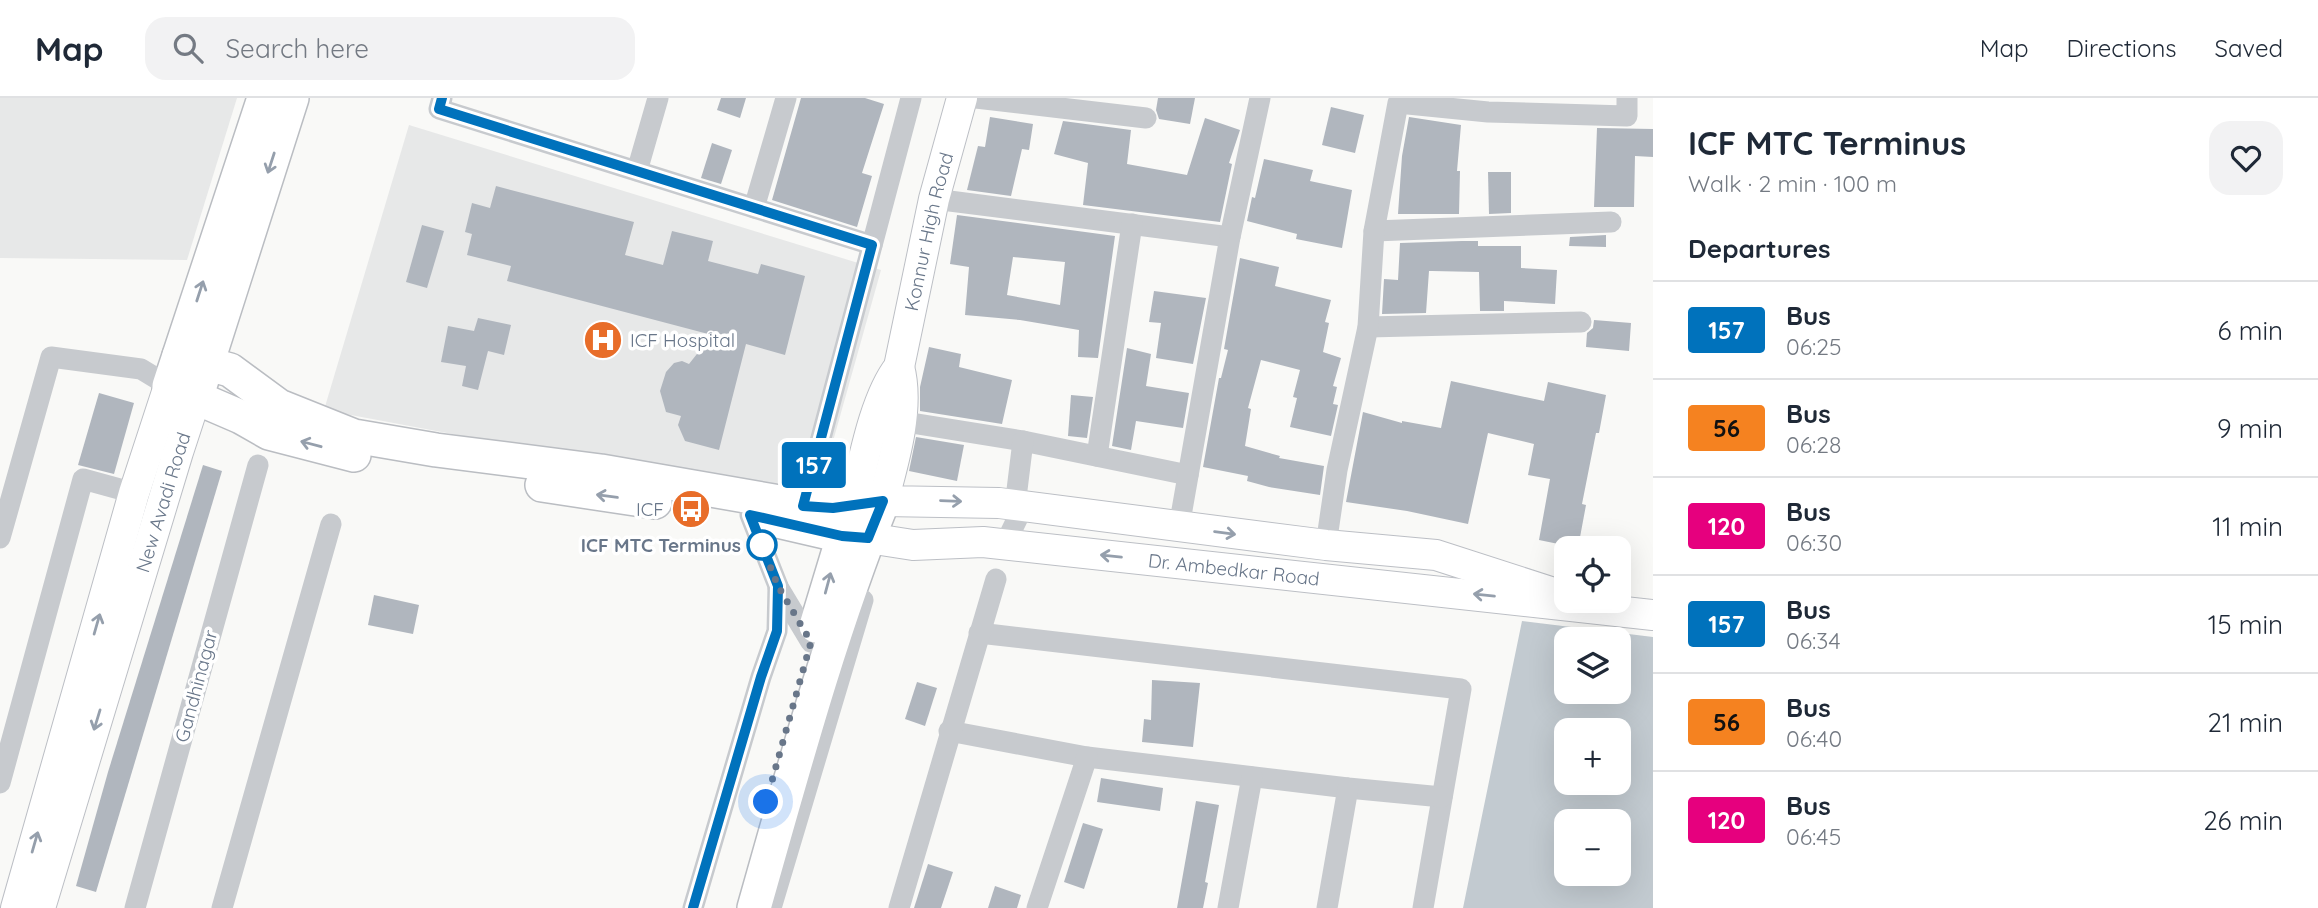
<!DOCTYPE html>
<html lang="en">
<head>
<meta charset="utf-8">
<style>
	body { margin:0; font-family:Quicksand,sans-serif; background:#f2f2f3; color:#1f2937; height:100vh; display:flex; flex-direction:column; font-size:26px; white-space:nowrap }
	* { box-sizing:border-box; margin:0 }
	p { font-size:23px; color:#747a83 }
	.icon { flex:none; width:38px; height:38px; fill:none; stroke:currentColor; stroke-width:2; stroke-linecap:round; stroke-linejoin:round }
	.map { position:relative; flex:1; overflow:hidden }
	.details { display:flex; flex-direction:column; background:#fff; width:665px }
	.details>* { flex:none }
	.badge { padding:0 14px; border-radius:5px; font-size:24px; line-height:46px }
	.controls { position:absolute; left:1554px; top:438px; display:grid; gap:14px }
	.controls a { display:grid; place-items:center; width:77px; height:77px; border-radius:14px; background:#fff; box-shadow:0 7px 28px #0002; font-size:35px }
	.you { position:absolute; width:35px; height:35px; margin:-18px; border:5px solid #fff; border-radius:50%; background:#1a73e8; box-shadow:0 0 0 10px #1a73e833 }
	.map>.badge { position:absolute; translate:-50% -50%; box-shadow:0 0 0 4px #fff }
	h2 { padding:0 35px; font-size:26px; line-height:63px }
	.round { display:grid; place-items:center; flex:none; width:74px; height:74px; border-radius:21px; background:#f2f2f3 }
	.summary { display:flex; align-items:center; justify-content:space-between; height:119px; padding:0 35px }
	h1 { font-size:33px; font-weight:700; line-height:52px }
	ul { padding:0; list-style:none }
	li { display:flex; align-items:center; gap:21px; height:98px; padding:0 35px; border-top:2px solid #e0e1e3 }
	li div { flex:1 }
	li b { display:block; font-size:26px }
	li em { font-style:normal }
	li .badge { min-width:77px; font-weight:700; text-align:center }
	header { display:flex; align-items:center; gap:42px; box-sizing:border-box; height:98px; padding:0 35px; background:#fff; border-bottom:2px solid #e0e1e3 }
	header strong { font-size:33px }
	nav { display:flex; gap:38px; margin-inline-start:auto; font-size:24px }
	.search { width:490px; height:63px; background:#f2f2f3; display:flex; align-items:center; gap:18px; box-sizing:border-box; padding:0 24px; border-radius:21px; color:#747a83; font-size:26px }
	main { display:flex; flex:1; min-height:0 }
	.map>svg:first-child { display:block }
	.built { fill:#e7e8e8 }
	.water { fill:#c2cad0; fill-rule:evenodd }
	.building { fill:#b0b6be; fill-rule:evenodd }
	.lines { fill:none; stroke-linecap:round; stroke-linejoin:round }
	.secondary-casing { stroke:#bcbfc5; stroke-width:32 }
	.primary-casing { stroke:#babdc2; stroke-width:36 }
	.minor { stroke:#c7cace; stroke-width:21 }
	.secondary { stroke:#fff; stroke-width:30 }
	.primary { stroke:#fff; stroke-width:33 }
	.oneway { stroke:#959fac }
	.line-casing { stroke:#fff; stroke-width:16 }
	.line { stroke:#0072bc; stroke-width:10 }
	.walk { stroke:#687689; stroke-width:7; stroke-dasharray:0 12.6 }
	.stop-dot { fill:#fff; stroke:#0072bc; stroke-width:3.5 }
	.labels { text-anchor:middle; dominant-baseline:central; stroke-width:7; stroke-linejoin:round; paint-order:stroke }
	.street-label { font-size:19px; fill:#687689; stroke:#fff }
	.poi-label { font-size:19px; fill:#687689; stroke:#fff; text-anchor:start }
	.stop-label { font-size:19px; font-weight:bold; fill:#687689; stroke:#fff; text-anchor:end }
</style>
</head>
<body>
<header>
<strong>Map</strong>
<div class="search"><svg class="icon" aria-label="search" viewBox="0 0 24 24"><circle cx="10" cy="10" r="6"/><path d="M15 15l6 6"/></svg>Search here</div>
<nav><a>Map</a><a>Directions</a><a>Saved</a></nav>
</header>
<main>
<div class="map">
<svg width="1653" height="810" viewBox="0 0 1653 810">
	<rect width="100%" height="100%" fill="#f9f9f7"/>
	<g class="built">
		<path d="M0,0H237L187,162L0,160Z"/>
		<path d="M409,27L881,172L816,404L324,312Z"/>
	</g>
	<path class="water" d="M1522,523L1653,539V810H1463ZM1566,541H1619V593H1566ZM1566,632H1619V684H1566ZM1566,723H1619V775H1566Z"/>
	<g class="building">
		<path d="M721,0H746L740,20L717,12Z"/>
		<path d="M801,0H865L884,6L862,75L872,78L857,129L772,102Z"/>
		<path d="M1158,0H1195L1190,26L1159,21L1156,12Z"/>
		<path d="M1331,9L1364,17L1355,55L1322,47Z"/>
		<path d="M990,19L1033,26L1029,52L1022,51L1011,98L967,92L978,48L985,49Z"/>
		<path d="M1409,19L1461,27L1457,73H1460L1459,116H1398L1402,58Z"/>
		<path d="M1205,20L1240,32L1229,65L1232,66L1220,124L1083,107L1088,65L1054,56L1063,23L1131,32L1127,66L1187,77Z"/>
		<path d="M1597,30L1653,31V59L1635,58L1634,109H1594Z"/>
		<path d="M712,45L732,52L721,86L701,80Z"/>
		<path d="M1264,61L1313,72L1310,83L1352,92L1342,150L1296,141L1297,136L1247,123L1252,99L1255,100Z"/>
		<path d="M1488,74H1511V115L1489,116Z"/>
		<path d="M496,88L634,124L625,157L663,167L672,133L713,143L708,163L758,176L761,166L805,178L785,257L746,246L719,352L685,343L678,327L681,318L666,314L660,293L666,274L674,265L682,263L689,266L712,237L507,183L511,168L467,157L472,136L465,134L472,105L490,110Z"/>
		<path d="M957,117L1115,138L1098,260L1078,259L1079,232L1020,222L965,217L969,169L950,166ZM1013,159L1065,164L1060,207L1007,197Z"/>
		<path d="M422,127L444,133L427,190L406,184Z"/>
		<path d="M1606,137V149L1569,148L1570,139Z"/>
		<path d="M1462,143H1478V148H1521V170L1557,172L1555,206L1504,203V213H1480L1479,174L1432,173H1429L1426,215L1382,216L1384,181L1398,182L1400,145Z"/>
		<path d="M1240,160L1279,169L1275,188L1331,202L1325,224L1329,225L1323,254L1341,260L1333,288L1337,289L1333,306L1338,307L1331,338L1290,329L1297,300L1293,299L1300,272L1261,262L1248,310L1251,311L1245,348L1280,358L1279,360L1324,368L1320,397L1269,389L1247,383L1248,378L1203,369L1219,280H1221L1228,252L1224,251Z"/>
		<path d="M1154,193L1206,200L1193,266L1156,260L1161,225L1149,224Z"/>
		<path d="M478,220L511,227L504,257L488,253L478,292L462,288L466,268L441,264L448,228L474,233Z"/>
		<path d="M1594,222L1631,225L1629,253L1586,249L1587,235L1593,230Z"/>
		<path d="M929,249L961,256L959,269L1012,282L1002,326L920,313V289Z"/>
		<path d="M1127,250L1151,256L1146,288L1189,295L1183,330L1136,323L1131,352L1112,348Z"/>
		<path d="M1451,283L1544,303L1548,284L1606,297L1599,335H1596L1582,406L1586,407L1578,450L1539,442L1550,381L1528,377L1534,346L1488,335L1468,426L1407,413L1346,404L1363,314L1402,325V323L1441,330Z"/>
		<path d="M99,295L134,305L114,376L78,367Z"/>
		<path d="M1071,297L1093,299L1087,340L1068,338Z"/>
		<path d="M916,339L964,347L957,383L909,373Z"/>
		<path d="M203,367L222,373L96,794L76,788L108,674Z"/>
		<path d="M374,497L419,507L413,536L368,527Z"/>
		<path d="M1152,582L1200,585L1193,649L1142,644L1144,621L1151,622Z"/>
		<path d="M917,584L937,590L925,628L905,621Z"/>
		<path d="M1101,680L1163,690L1160,713L1097,704Z"/>
		<path d="M1196,703L1219,707L1205,784L1208,785L1203,810H1177Z"/>
		<path d="M1083,725L1103,731L1084,791L1064,784Z"/>
		<path d="M928,766L953,774L941,810H914Z"/>
		<path d="M995,788L1021,797L1017,810H988Z"/>
	</g>
	<g class="lines">
		<g class="secondary-casing">
			<g id="secondary">
				<path d="M899,269C910,309 894,363 883,403L999,405L1326,447L1436,457L1566,499"/>
				<path id="s1" d="M853,407C863,366 874,301 899,269L934,101L962,0"/>
				<path id="s2" d="M868,440L913,447L983,444L1653,517"/>
				<path d="M16,810L134,395L169,288"/>
				<path id="s3" d="M40,810L178,354L196,299"/>
			</g>
		</g>
		<g class="primary-casing">
			<g id="primary">
				<path d="M264,0L169,288L241,319L269,335L354,357"/>
				<path d="M179,258L230,272L279,308L354,338L436,352L601,373L803,408L833,410L883,403C830,535 793,673 754,810"/>
				<path d="M200,288L292,0"/>
				<path d="M542,387L655,404"/>
				<path d="M773,422L842,438L868,440"/>
				<path d="M816,528L849,419"/>
			</g>
		</g>
		<g class="minor">
			<path d="M442,0L439,11L872,147"/>
			<path d="M976,0L1146,20"/>
			<path d="M637,73L658,0"/>
			<path d="M934,101L1230,139"/>
			<path d="M754,110L786,0"/>
			<path d="M1374,133L1611,124"/>
			<path d="M1368,229L1581,224"/>
			<path d="M899,323L1023,343L1188,377"/>
			<path d="M1097,358L1132,126"/>
			<path d="M803,408L911,0"/>
			<path d="M1015,408L1023,343"/>
			<path d="M1179,429L1230,139L1260,0"/>
			<path d="M0,440L51,259L141,271L169,288"/>
			<path d="M1005,446L1023,409"/>
			<path d="M1326,447L1337,372L1368,229L1374,133L1398,5L1488,14L1627,18V0"/>
			<path d="M778,489L811,544"/>
			<path d="M979,535L1461,591L1423,810"/>
			<path d="M949,633L1087,659L1348,690L1442,699"/>
			<path d="M0,685L83,381L134,395"/>
			<path d="M135,810L258,367"/>
			<path d="M222,810L331,426"/>
			<path d="M693,810L761,579L777,533L778,488L750,417"/>
			<path d="M771,810L863,502"/>
			<path d="M899,810L996,481"/>
			<path d="M1037,810L1087,659"/>
			<path d="M1228,810L1252,679"/>
			<path d="M1327,810L1348,690"/>
		</g>
		<use href="#secondary" class="secondary"/>
		<use href="#primary" class="primary"/>
	</g>
	<defs><path id="oneway-shaft" d="M-6 0H5M1.5-3L5.5 0L1.5 3" fill="none" stroke-width="1.6" stroke-linecap="round" stroke-linejoin="round" transform="scale(1.75)"/></defs>
	<g class="oneway">
		<use href="#oneway-shaft" transform="translate(271 65) rotate(108)"/>
		<use href="#oneway-shaft" transform="translate(200 193) rotate(-72)"/>
		<use href="#oneway-shaft" transform="translate(311 346) rotate(-165)"/>
		<use href="#oneway-shaft" transform="translate(607 398) rotate(-172)"/>
		<use href="#oneway-shaft" transform="translate(951 403) rotate(2)"/>
		<use href="#oneway-shaft" transform="translate(1225 435) rotate(7)"/>
		<use href="#oneway-shaft" transform="translate(1111 458) rotate(-174)"/>
		<use href="#oneway-shaft" transform="translate(828 485) rotate(-75)"/>
		<use href="#oneway-shaft" transform="translate(1484 497) rotate(-174)"/>
		<use href="#oneway-shaft" transform="translate(97 526) rotate(-74)"/>
		<use href="#oneway-shaft" transform="translate(97 622) rotate(107)"/>
		<use href="#oneway-shaft" transform="translate(35 744) rotate(-74)"/>
	</g>
	<g class="lines">
		<g class="line-casing">
			<path id="line" d="M442,0L439,11L872,147L803,408L833,410L883,403L868,440L842,438L750,417L778,488L777,533L761,579L693,810"/>
		</g>
		<use href="#line" class="line"/>
		<path class="walk" d="M762,447L759,441L778,488L811,544L766,704"/>
	</g>
	<defs>
		<g id="hospital-disc" transform="scale(2.0125)"><circle r="9.5" fill="#e86d29" stroke="#fff"/><path d="M-5-5h3v3.5h4V-5h3V5h-3V1.5h-4V5h-3Z" fill="#fff"/></g>
		<g id="bus-disc" transform="scale(2.0125)"><circle r="9.5" fill="#e86d29" stroke="#fff"/><path d="M-5-6H5V4H4V6H2V4H-2V6H-4V4H-5ZM-3.5-4V0h7V-4ZM-3.5 1.2v1.5H-2V1.2ZM2 1.2v1.5H3.5V1.2Z" fill="#fff"/></g>
	</defs>
	<g fill-rule="evenodd">
		<use href="#hospital-disc" x="603" y="242"/>
		<use href="#bus-disc" x="691" y="411"/>
	</g>
	<circle class="stop-dot" cx="762" cy="447" r="14"/>
	<g class="labels">
		<g class="street-label">
			<text stroke="none"><textPath href="#s1" startOffset="285">Konnur High Road</textPath></text>
			<text stroke="none"><textPath href="#s3" startOffset="424">New Avadi Road</textPath></text>
			<text stroke="none"><textPath href="#s2" startOffset="368">Dr. Ambedkar Road</textPath></text>
			<text transform="translate(196 588) rotate(-75)">Gandhinagar</text>
		</g>
		<g class="poi-label">
			<text x="630" y="242">ICF Hospital</text>
			<text x="664" y="411" text-anchor="end">ICF</text>
		</g>
		<g class="stop-label">
			<text x="741" y="447">ICF MTC Terminus</text>
		</g>
	</g>
</svg>
<div class="controls">
<a><svg class="icon" aria-label="locate" viewBox="0 0 24 24"><circle cx="12" cy="12" r="6"/><path d="M12 2v4M12 18v4M2 12h4M18 12h4"/></svg></a>
<a><svg class="icon" aria-label="layers" viewBox="0 0 24 24"><path d="M12 4l9 5-9 5-9-5zM3 14l9 5 9-5"/></svg></a>
<a>+</a>
<a>−</a>
</div>
<div class="you" style="left:766px;top:704px"></div>
<b class="badge" style="left:814px;top:367px;background:#0072bc;color:#fff">157</b>
</div>
<section class="details">
<div class="summary"><div><h1>ICF MTC Terminus</h1><p>Walk · 2 min · 100 m</p></div><a class="round"><svg class="icon" aria-label="heart" viewBox="0 0 24 24"><path d="M12 20l-8-8c-3-5 5-10 8-4 3-6 11-1 8 4z"/></svg></a></div>
<h2>Departures</h2>
<ul>
<li><span class="badge" style="background:#0072bc;color:#fff">157</span><div><b>Bus</b><p>06:25</p></div><em>6 min</em></li>
<li><span class="badge" style="background:#f58220;color:#111">56</span><div><b>Bus</b><p>06:28</p></div><em>9 min</em></li>
<li><span class="badge" style="background:#e6007e;color:#fff">120</span><div><b>Bus</b><p>06:30</p></div><em>11 min</em></li>
<li><span class="badge" style="background:#0072bc;color:#fff">157</span><div><b>Bus</b><p>06:34</p></div><em>15 min</em></li>
<li><span class="badge" style="background:#f58220;color:#111">56</span><div><b>Bus</b><p>06:40</p></div><em>21 min</em></li>
<li><span class="badge" style="background:#e6007e;color:#fff">120</span><div><b>Bus</b><p>06:45</p></div><em>26 min</em></li>
</ul>
</section>
</main>
</body>
</html>
